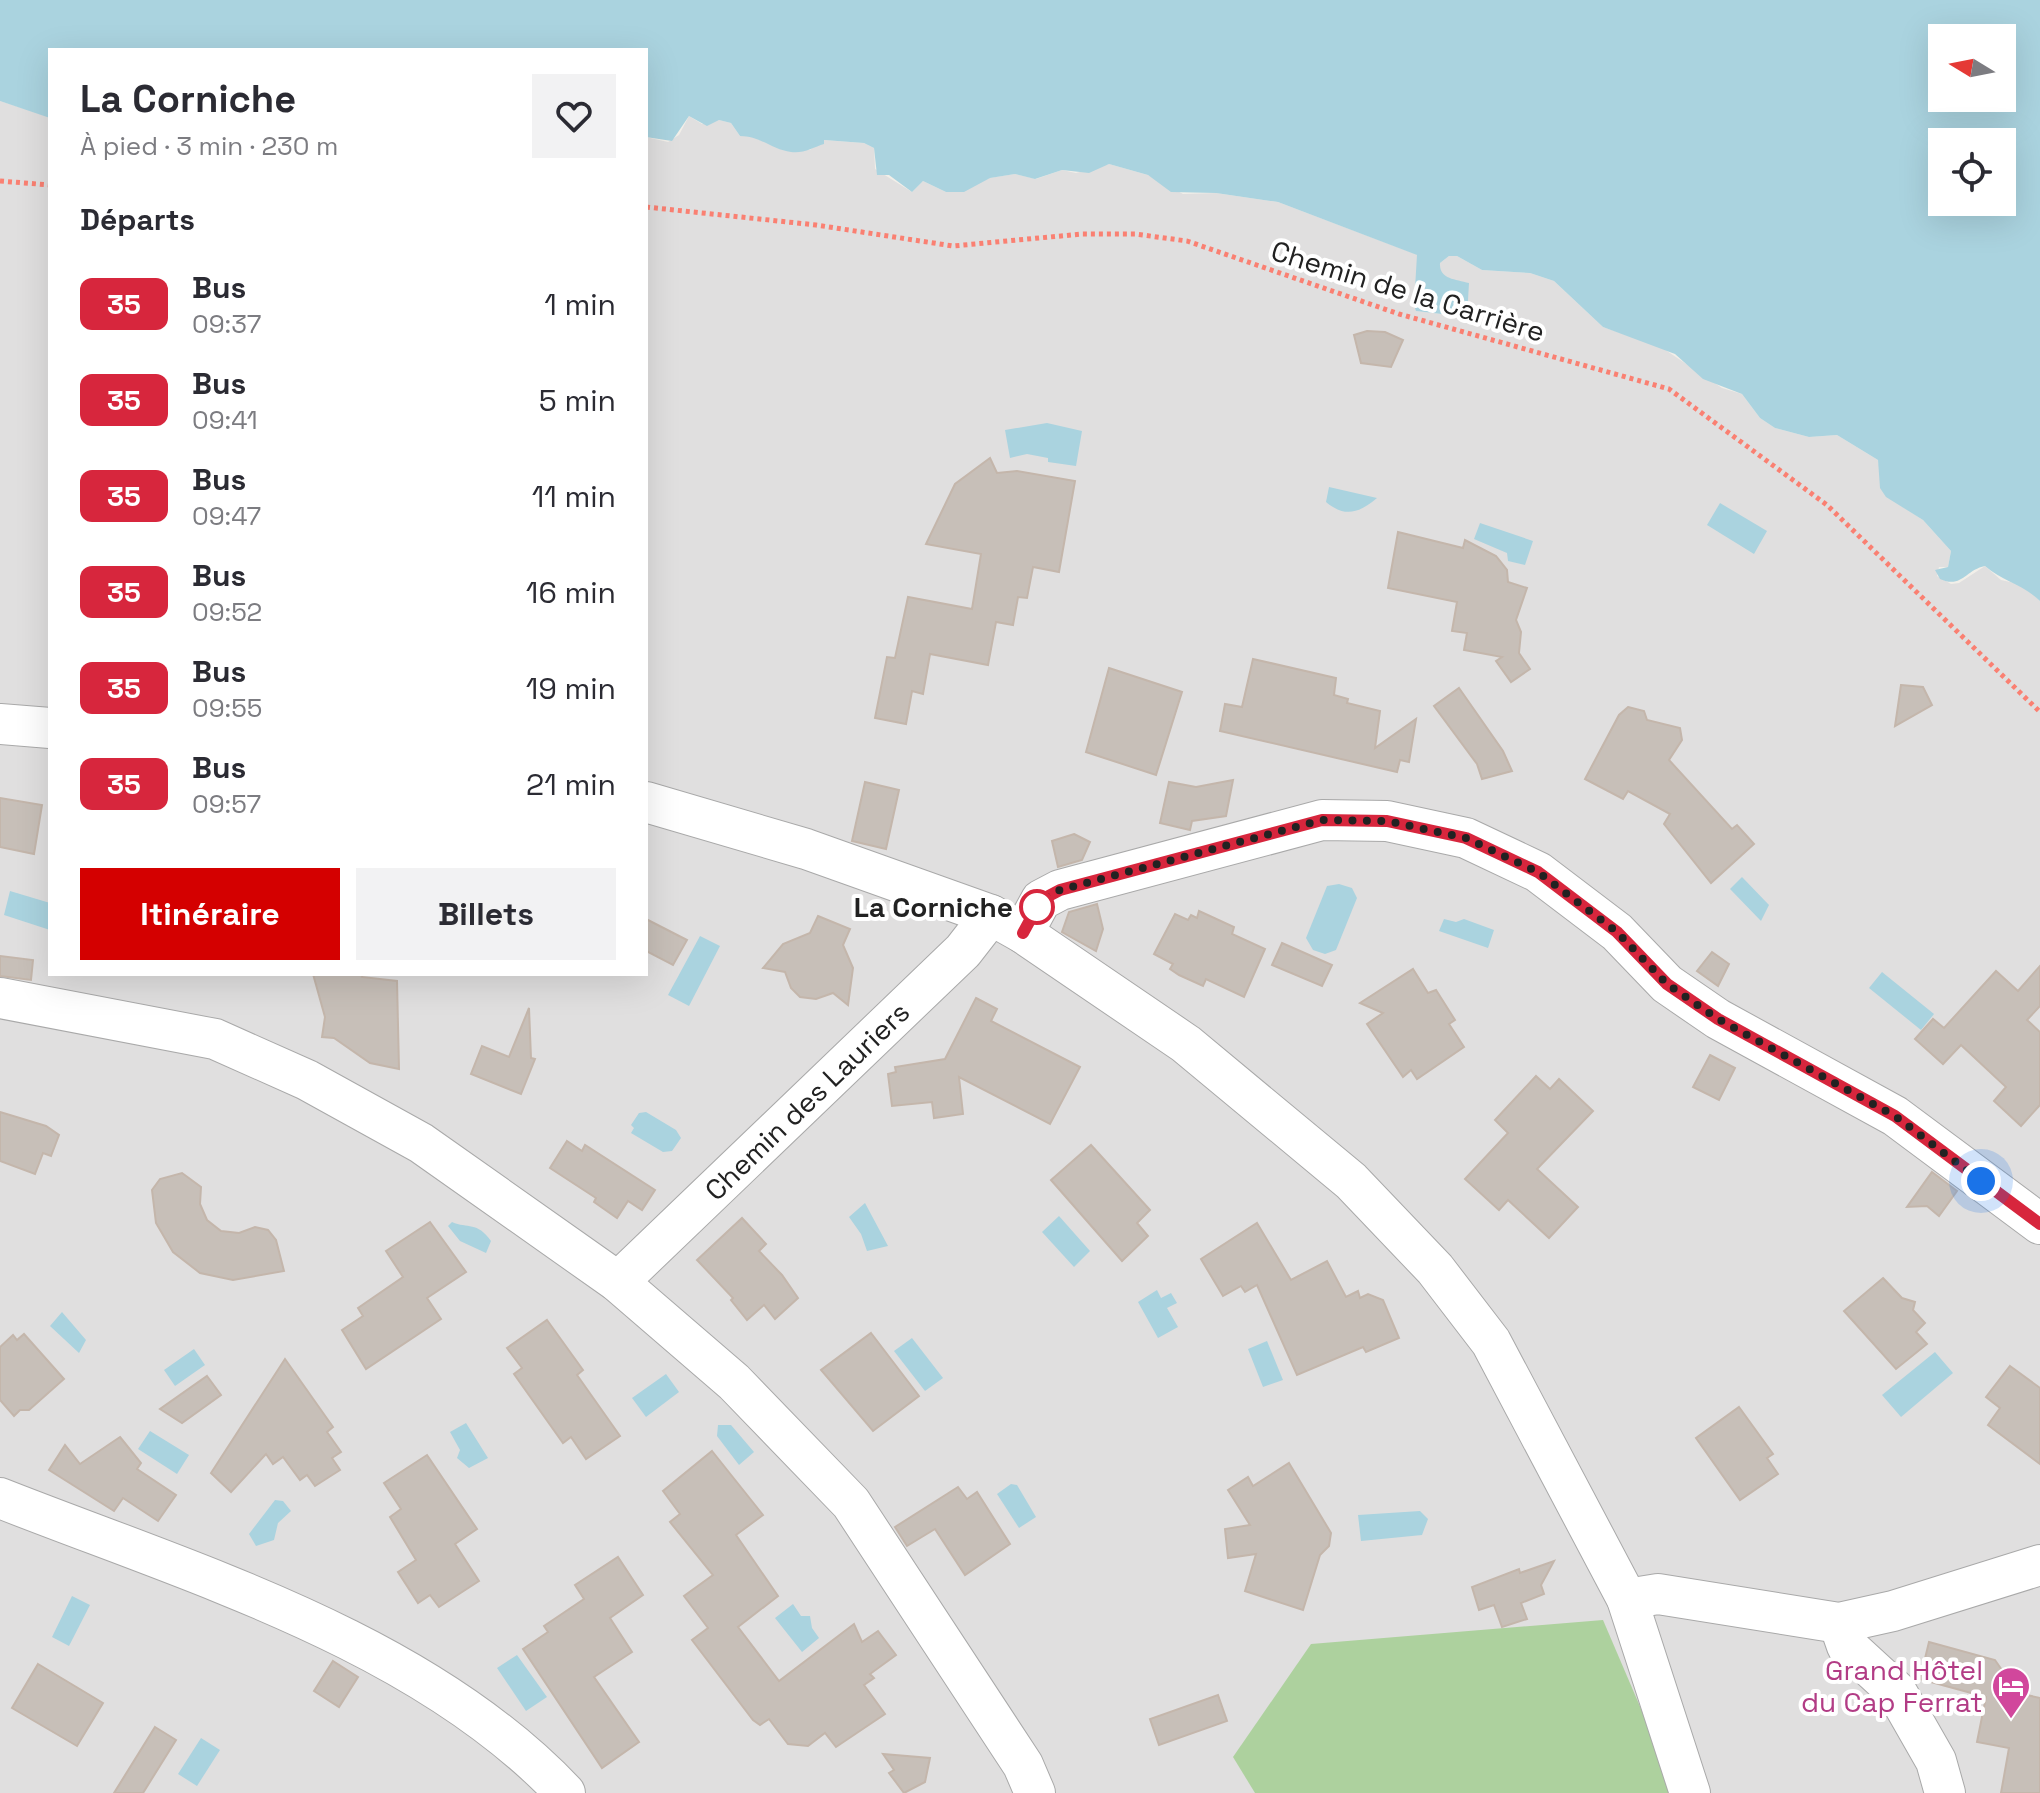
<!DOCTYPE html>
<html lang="fr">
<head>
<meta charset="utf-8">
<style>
	body { margin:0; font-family:"Space Grotesk",sans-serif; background:#f2f2f3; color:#2b2b33; height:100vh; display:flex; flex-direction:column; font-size:30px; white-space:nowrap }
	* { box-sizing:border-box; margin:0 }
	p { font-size:26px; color:#7c7c81 }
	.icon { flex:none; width:44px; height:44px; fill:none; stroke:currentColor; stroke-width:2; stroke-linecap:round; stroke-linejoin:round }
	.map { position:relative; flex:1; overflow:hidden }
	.side { position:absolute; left:48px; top:48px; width:600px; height:928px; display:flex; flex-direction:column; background:#fff; border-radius:0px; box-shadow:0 8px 32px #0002 }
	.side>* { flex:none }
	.badge { padding:0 16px; border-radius:12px; font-size:28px; line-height:52px }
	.needle { width:52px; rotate:280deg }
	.controls { position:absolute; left:1928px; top:24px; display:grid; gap:16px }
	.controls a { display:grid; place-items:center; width:88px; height:88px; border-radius:0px; background:#fff; box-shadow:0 8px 32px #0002; font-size:40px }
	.you { position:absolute; width:40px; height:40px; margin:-20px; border:6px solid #fff; border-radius:50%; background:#1a73e8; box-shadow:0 0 0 12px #1a73e833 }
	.map>.badge { position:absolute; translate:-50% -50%; box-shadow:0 0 0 4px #fff }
	h2 { padding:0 32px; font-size:30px; line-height:72px }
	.round { display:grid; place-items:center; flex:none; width:84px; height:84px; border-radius:0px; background:#f2f2f3 }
	.head { display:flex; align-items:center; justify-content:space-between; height:136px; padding:0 32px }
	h1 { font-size:38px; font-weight:600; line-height:60px }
	.cta { display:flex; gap:16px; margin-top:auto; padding:16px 32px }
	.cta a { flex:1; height:92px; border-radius:0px; background:#d40000; color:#fff; font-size:32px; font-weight:600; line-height:92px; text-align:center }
	.cta a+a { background:#f2f2f3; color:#2b2b33 }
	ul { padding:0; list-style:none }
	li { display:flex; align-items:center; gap:24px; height:96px; padding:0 32px }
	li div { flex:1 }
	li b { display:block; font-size:30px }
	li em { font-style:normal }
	li .badge { min-width:88px; font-weight:700; text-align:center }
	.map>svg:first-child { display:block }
	.residential { fill:#e0dfdf }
	.forest { fill:#add19e }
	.water { fill:#aad3df; fill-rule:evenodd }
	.building { fill:#c7bfb8; stroke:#c4b6ab; stroke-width:2 }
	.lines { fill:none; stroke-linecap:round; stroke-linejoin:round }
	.minor-casing { stroke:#a9a9a9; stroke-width:42 }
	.path { stroke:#fa8072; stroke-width:5; stroke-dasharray:4 4; stroke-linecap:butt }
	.minor { stroke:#fff; stroke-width:40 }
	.line-casing { stroke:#fff; stroke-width:18 }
	.line { stroke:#d7263d; stroke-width:12 }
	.walk { stroke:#222; stroke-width:8; stroke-dasharray:0 14.4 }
	.stop-dot { fill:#fff; stroke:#d7263d; stroke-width:4 }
	.labels { text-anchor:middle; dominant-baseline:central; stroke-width:8; stroke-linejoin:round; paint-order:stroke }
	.street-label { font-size:28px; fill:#222; stroke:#fff }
	.stop-label { font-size:28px; font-weight:bold; fill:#222; stroke:#fff; text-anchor:end }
	.hotel-label { font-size:28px; fill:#b23c85; stroke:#fff; text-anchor:end }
</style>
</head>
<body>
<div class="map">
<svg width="2040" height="1793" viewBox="0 0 2040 1793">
	<rect width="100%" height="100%" fill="#f2efe9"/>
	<path class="residential" d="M0,101L50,117V974H646V137L668,142L679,135L689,116L702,124L719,120L731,123L740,136H751L782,149L810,150L823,140L864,143L874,148L875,169L912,192L923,181L946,192L989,178L1015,174L1036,179L1062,170L1076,173L1109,164L1148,175L1183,194L1216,193L1278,202L1418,255L1416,311L1467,317L1440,271V263L1449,256H1457L1482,270L1530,273L1554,281L1603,327L1661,347L1722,388L1742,394L1760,418L1775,428L1809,437L1837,435L1878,460L1886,496L1923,520L1951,551L1948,567H1939L1937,576L1951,584L1959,583L1985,566L2001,580L2024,585L2040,601V1793H0Z"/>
	<path class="forest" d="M1603,1620L1677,1793H1255L1233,1757L1311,1644Z"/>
	<g class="water">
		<path d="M0,0H2040V601C2023,584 2003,582 1985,566C1965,570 1962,589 1940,579L1935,570L1948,567L1951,551L1923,520L1886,497L1880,488L1878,460L1837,435L1809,437L1775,428L1760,418L1742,394L1703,379L1675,354L1603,327L1554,281L1530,273L1482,270L1457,256H1449L1440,263C1439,279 1455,279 1469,283L1467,317L1416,311L1414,305L1417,255L1278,202L1216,193L1171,192L1148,175L1109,164L1089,173L1062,170L1035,179L1015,174L990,178L964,192H946L923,181L912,192L889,175H877L874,148L864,143L824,140V144C814,147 803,154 791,152C773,150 760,136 740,136L731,123L719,120L707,126L689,116L672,141L646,137V50H50V118L0,101ZM1942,38H2002V98H1942ZM1942,142H2002V202H1942Z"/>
		<path d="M1047,423L1082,431L1076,466L1048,462V458L1027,454L1010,458L1005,430Z"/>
		<path d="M1329,487L1377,498C1359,513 1345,518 1326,502Z"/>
		<path d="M1720,503L1767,531L1754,554L1707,525Z"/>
		<path d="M1480,523L1533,541L1525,565L1508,561L1507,553L1474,539Z"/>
		<path d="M1742,877L1769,905L1761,921L1730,889Z"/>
		<path d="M1339,884L1352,888L1357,898L1336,950L1325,954L1313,950L1306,938L1327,886Z"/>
		<path d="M10,891L50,903V930L4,915Z"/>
		<path d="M1444,919L1456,922L1464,919L1494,930L1488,948L1439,931Z"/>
		<path d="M700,936L720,946L689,1006L668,995Z"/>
		<path d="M1882,972L1934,1014L1921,1030L1869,988Z"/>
		<path d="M646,1112L676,1130L681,1138L672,1151L663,1152L631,1133L634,1128L631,1125L639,1113Z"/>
		<path d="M865,1203L888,1246L867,1251L861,1234L849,1217Z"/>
		<path d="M1059,1216L1090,1251L1074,1267L1042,1232Z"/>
		<path d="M452,1222C468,1229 477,1221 491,1241L486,1253L460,1241L448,1226Z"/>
		<path d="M1157,1290L1161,1298L1171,1293L1177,1303L1167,1308L1178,1327L1158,1338L1138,1302Z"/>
		<path d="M62,1312L86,1340L79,1353L50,1326Z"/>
		<path d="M912,1338L943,1378L925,1391L894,1351Z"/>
		<path d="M1267,1341L1283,1380L1263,1387L1248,1349Z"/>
		<path d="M194,1349L205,1365L175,1386L164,1370Z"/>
		<path d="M1935,1352L1953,1373L1901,1417L1882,1395Z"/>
		<path d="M666,1374L679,1392L646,1417L632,1398Z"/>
		<path d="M466,1423L488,1458L469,1468L457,1458L460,1450L450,1432Z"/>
		<path d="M718,1425H731L754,1452L739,1465L717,1436Z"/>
		<path d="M150,1431L189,1455L177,1474L138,1449Z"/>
		<path d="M1011,1484L1017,1485L1036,1517L1019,1528L997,1494Z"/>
		<path d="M275,1500L283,1501L291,1511L278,1523L274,1540L256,1546L249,1534Z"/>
		<path d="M1420,1511L1428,1519L1422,1535L1361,1541L1358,1515Z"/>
		<path d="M72,1596L90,1605L69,1646L52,1637Z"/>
		<path d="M793,1604L801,1616H810L812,1628L819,1638L802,1652L775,1618Z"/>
		<path d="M517,1655L547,1697L526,1711L497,1668Z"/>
		<path d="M201,1738L220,1750L197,1786L178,1774Z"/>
	</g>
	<g class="building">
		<path d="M1367,331L1385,332L1403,340L1391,367L1361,363L1354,335Z"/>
		<path d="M990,458L997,473L1017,471L1075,481L1059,572L1033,567L1027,598L1018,597L1013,625L996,622L988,665L930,654L923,694L912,691L906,724L875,718L887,657L895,658L908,597L972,609L981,554L926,544L955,484Z"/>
		<path d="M1398,532L1463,548L1465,540L1496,556L1507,570L1508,582L1527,588L1516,620L1521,632L1519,653L1530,669L1511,682L1496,661L1502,657L1464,650L1467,633L1452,631L1457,602L1388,588Z"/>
		<path d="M1253,659L1336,678L1334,695L1348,699L1347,703L1380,711L1375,748L1416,719L1409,762L1400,760L1397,772L1220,731L1225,704L1242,707Z"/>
		<path d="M1109,668L1182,692L1156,775L1086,752Z"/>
		<path d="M1901,685L1923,687L1932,705L1895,726Z"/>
		<path d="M1459,688L1503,751L1512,771L1482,779L1477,764L1434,706Z"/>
		<path d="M1628,707L1644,711L1647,720L1680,728L1682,740L1669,760L1732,829L1737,825L1754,844L1711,883L1664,824L1670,814L1628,791L1623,799L1585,779L1619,715Z"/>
		<path d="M1233,780L1226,816L1192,821L1190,830L1160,823L1169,782L1196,787Z"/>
		<path d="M865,782L899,790L886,849L852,841Z"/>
		<path d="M0,798L42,805L34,854L0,847Z"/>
		<path d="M1074,834L1090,842L1082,860L1058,867L1052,841Z"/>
		<path d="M1097,904L1103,929L1096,951L1062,932L1069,912Z"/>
		<path d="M1199,911L1234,927L1232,934L1265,949L1244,997L1206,979L1203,986L1179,975L1170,969L1173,964L1154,954L1175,914L1188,920L1191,915L1197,918Z"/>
		<path d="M818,916L850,929L843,945L853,968L848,1005L833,993L816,999L800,997L791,988L785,972L763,968L783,944L810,933Z"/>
		<path d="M646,919L687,940L673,965L646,951Z"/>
		<path d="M1282,943L1332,965L1322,986L1272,965Z"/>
		<path d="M1712,952L1729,964L1718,986L1697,971Z"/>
		<path d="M0,956L33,960L31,980L0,976Z"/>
		<path d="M2040,966V1006L2027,1020L2040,1032V1105L2021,1126L1994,1101L2006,1087L1961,1045L1943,1064L1915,1039L1933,1019L1944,1028L1996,971L2018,991Z"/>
		<path d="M1413,969L1428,993L1436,990L1455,1020L1449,1024L1464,1047L1417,1079L1411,1070L1403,1077L1367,1024L1383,1013L1360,1003Z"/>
		<path d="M313,974H363L362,977L397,981L399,1069L370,1063L334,1038L322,1037L325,1017Z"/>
		<path d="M976,998L997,1009L991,1021L1080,1067L1050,1124L959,1077L963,1114L934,1118L932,1102L892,1106L888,1074L896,1072L895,1067L945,1059Z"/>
		<path d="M529,1008L531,1058L535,1059L521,1094L471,1074L482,1046L509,1057Z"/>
		<path d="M1710,1055L1735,1068L1719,1100L1693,1087Z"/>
		<path d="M1536,1076L1550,1089L1559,1079L1593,1111L1537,1169L1578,1207L1549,1238L1508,1200L1499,1210L1465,1179L1508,1133L1495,1120Z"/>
		<path d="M0,1112L46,1126L59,1135L51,1156L43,1153L35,1174L0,1161Z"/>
		<path d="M567,1141L582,1151L585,1145L655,1190L642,1210L628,1201L617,1218L594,1202L596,1198L550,1168Z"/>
		<path d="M1091,1145L1150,1210L1137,1223L1148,1236L1122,1261L1051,1180Z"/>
		<path d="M1932,1172L1957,1191L1939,1216L1927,1206L1907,1207Z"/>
		<path d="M182,1173L201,1187L200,1204L207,1220L221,1231L239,1233L255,1227L268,1230L276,1240L284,1271L233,1280L200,1273L173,1252L156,1223L152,1190L160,1179Z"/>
		<path d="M742,1218L766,1244L759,1251L782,1275L798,1298L775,1319L764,1305L747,1320L731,1300L733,1298L697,1260Z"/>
		<path d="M430,1222L466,1272L427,1298L441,1319L366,1369L342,1330L363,1316L358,1308L403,1277L386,1251Z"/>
		<path d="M1257,1223L1291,1280L1327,1261L1346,1297L1358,1291L1360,1298L1368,1294L1383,1300L1399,1338L1366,1352L1363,1347L1297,1375L1257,1285L1245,1292L1241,1286L1223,1296L1201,1259Z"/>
		<path d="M1883,1278L1902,1298L1915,1302L1913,1310L1925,1323L1916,1332L1927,1344L1896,1369L1844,1311Z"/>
		<path d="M547,1320L583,1370L577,1375L620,1436L586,1459L571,1437L563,1443L514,1374L522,1368L507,1348Z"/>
		<path d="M871,1333L919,1396L873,1431L821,1370Z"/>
		<path d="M24,1334L64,1379L29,1410H20L14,1416L0,1400V1347L13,1335L17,1340Z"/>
		<path d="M285,1359L333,1427L327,1432L341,1452L332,1458L340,1470L315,1486L307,1475L300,1480L283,1457L273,1464L266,1454L231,1492L211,1473Z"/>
		<path d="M2010,1366L2040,1388V1464L1988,1425L2000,1408L1986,1397Z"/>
		<path d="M207,1376L221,1395L182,1423L160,1409Z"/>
		<path d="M1739,1407L1773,1454L1767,1458L1778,1474L1740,1500L1696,1438Z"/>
		<path d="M120,1437L141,1463L137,1469L176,1495L158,1521L123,1498L114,1511L49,1470L65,1445L80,1464Z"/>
		<path d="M712,1451L763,1515L736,1535L778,1596L738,1627L779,1681L854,1624L862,1642L878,1631L896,1655L870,1674L874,1678L864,1685L885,1714L836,1747L825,1733L808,1746L788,1744L769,1719L760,1725L753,1720L692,1640L708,1628L684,1596L713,1575L670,1522L680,1514L663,1491Z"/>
		<path d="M427,1455L477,1529L455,1544L479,1581L439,1607L430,1595L418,1603L398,1572L416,1560L390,1517L401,1509L384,1483Z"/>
		<path d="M1289,1463L1331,1533L1329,1546L1320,1555L1303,1610L1245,1591L1256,1554L1228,1558L1225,1529L1250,1525L1228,1490L1248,1477L1253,1486Z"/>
		<path d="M958,1487L967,1499L977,1492L1010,1544L965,1575L935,1529L907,1546L895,1527Z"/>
		<path d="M618,1557L643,1595L610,1618L632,1652L594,1677L639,1742L602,1768L523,1649L548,1632L544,1626L584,1599L575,1585Z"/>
		<path d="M1554,1561L1541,1585L1544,1594L1521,1603L1527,1619L1502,1627L1494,1605L1479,1610L1472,1587L1519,1569L1520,1573Z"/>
		<path d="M1929,1642L1995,1660L2018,1693L2040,1698V1793H2001L2009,1748L1977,1742L1986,1697L1920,1679Z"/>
		<path d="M333,1661L358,1677L339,1707L314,1691Z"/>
		<path d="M38,1664L103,1703L77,1746L12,1708Z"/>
		<path d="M1218,1695L1227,1721L1159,1745L1150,1719Z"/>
		<path d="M155,1727L176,1740L143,1793H114Z"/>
		<path d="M883,1754L930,1758L925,1782L904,1793L889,1773L894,1770Z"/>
	</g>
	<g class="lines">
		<g class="minor-casing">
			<g id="minor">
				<path d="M0,724L50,728"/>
				<path d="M646,802L806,849L991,915L1023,933L1186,1044L1351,1181L1435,1269L1491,1342L1627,1599L1690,1793"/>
				<path d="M1023,933L1041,900L1060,890L1322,820L1387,821L1466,838L1538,872L1617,932L1667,984L1718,1019L1895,1116L2040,1224"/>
				<path d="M0,998L215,1039L307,1080L421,1143L618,1282L734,1382L851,1503L1023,1765L1035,1793"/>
				<path d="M618,1282L963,951L991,915"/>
				<path d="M0,1498C190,1573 422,1641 565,1793"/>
				<path d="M1627,1599L1658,1594L1839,1623L1893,1611L2040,1565"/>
				<path d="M1839,1623L1847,1646L1896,1691L1936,1761L1945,1793"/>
			</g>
		</g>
		<g class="path">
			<path d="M0,181L50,185"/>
			<path d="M646,207L816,225L953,246L1082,234H1135L1187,241L1399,314L1669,389L1827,505L2040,712"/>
		</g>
		<use href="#minor" class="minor"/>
	</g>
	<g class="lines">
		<g class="line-casing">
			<path id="line" d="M1023,933L1041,900L1060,890L1322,820L1387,821L1466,838L1538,872L1617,932L1667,984L1718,1019L1895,1116L2040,1224"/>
		</g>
		<use href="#line" class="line"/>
		<path class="walk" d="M1037,907L1041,900L1060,890L1322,820L1387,821L1466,838L1538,872L1617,932L1667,984L1718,1019L1895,1116L1981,1181"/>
	</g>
	<defs>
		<g id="hotel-pin" transform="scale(2)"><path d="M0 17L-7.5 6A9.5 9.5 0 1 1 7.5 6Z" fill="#d1479c" stroke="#fff"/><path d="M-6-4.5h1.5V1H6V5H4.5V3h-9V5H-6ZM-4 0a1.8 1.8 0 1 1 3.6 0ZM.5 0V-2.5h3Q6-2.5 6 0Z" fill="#fff"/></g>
	</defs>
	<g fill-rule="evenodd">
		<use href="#hotel-pin" x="2011" y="1686"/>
	</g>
	<circle class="stop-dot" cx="1037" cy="907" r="16"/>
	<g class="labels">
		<g class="street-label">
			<text transform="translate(1408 291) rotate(17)">Chemin de la Carrière</text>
			<text transform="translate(807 1101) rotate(-44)">Chemin des Lauriers</text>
		</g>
		<g class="stop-label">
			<text x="1013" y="907">La Corniche</text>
		</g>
		<g class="hotel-label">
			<text x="1983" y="1670">Grand Hôtel<tspan x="1983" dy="32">du Cap Ferrat</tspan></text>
		</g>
	</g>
</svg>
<div class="controls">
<a><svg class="needle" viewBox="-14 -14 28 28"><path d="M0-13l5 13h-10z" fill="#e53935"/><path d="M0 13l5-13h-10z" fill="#7c7c81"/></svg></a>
<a><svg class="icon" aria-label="locate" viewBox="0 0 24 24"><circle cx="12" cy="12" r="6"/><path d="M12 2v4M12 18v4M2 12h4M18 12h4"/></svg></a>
</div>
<div class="you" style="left:1981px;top:1181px"></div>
<section class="side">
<div class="head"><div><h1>La Corniche</h1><p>À pied · 3 min · 230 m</p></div><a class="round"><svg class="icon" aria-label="heart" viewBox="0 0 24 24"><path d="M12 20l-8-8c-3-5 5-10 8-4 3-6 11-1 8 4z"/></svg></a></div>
<h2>Départs</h2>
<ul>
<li><span class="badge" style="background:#d7263d;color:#fff">35</span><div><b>Bus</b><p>09:37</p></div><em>1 min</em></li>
<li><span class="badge" style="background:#d7263d;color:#fff">35</span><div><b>Bus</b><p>09:41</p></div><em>5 min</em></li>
<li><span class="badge" style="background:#d7263d;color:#fff">35</span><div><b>Bus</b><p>09:47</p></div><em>11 min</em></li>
<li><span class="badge" style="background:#d7263d;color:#fff">35</span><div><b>Bus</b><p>09:52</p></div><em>16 min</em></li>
<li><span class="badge" style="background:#d7263d;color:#fff">35</span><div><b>Bus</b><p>09:55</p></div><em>19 min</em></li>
<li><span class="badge" style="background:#d7263d;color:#fff">35</span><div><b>Bus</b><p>09:57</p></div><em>21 min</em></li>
</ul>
<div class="cta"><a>Itinéraire</a><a>Billets</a></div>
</section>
</div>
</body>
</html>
